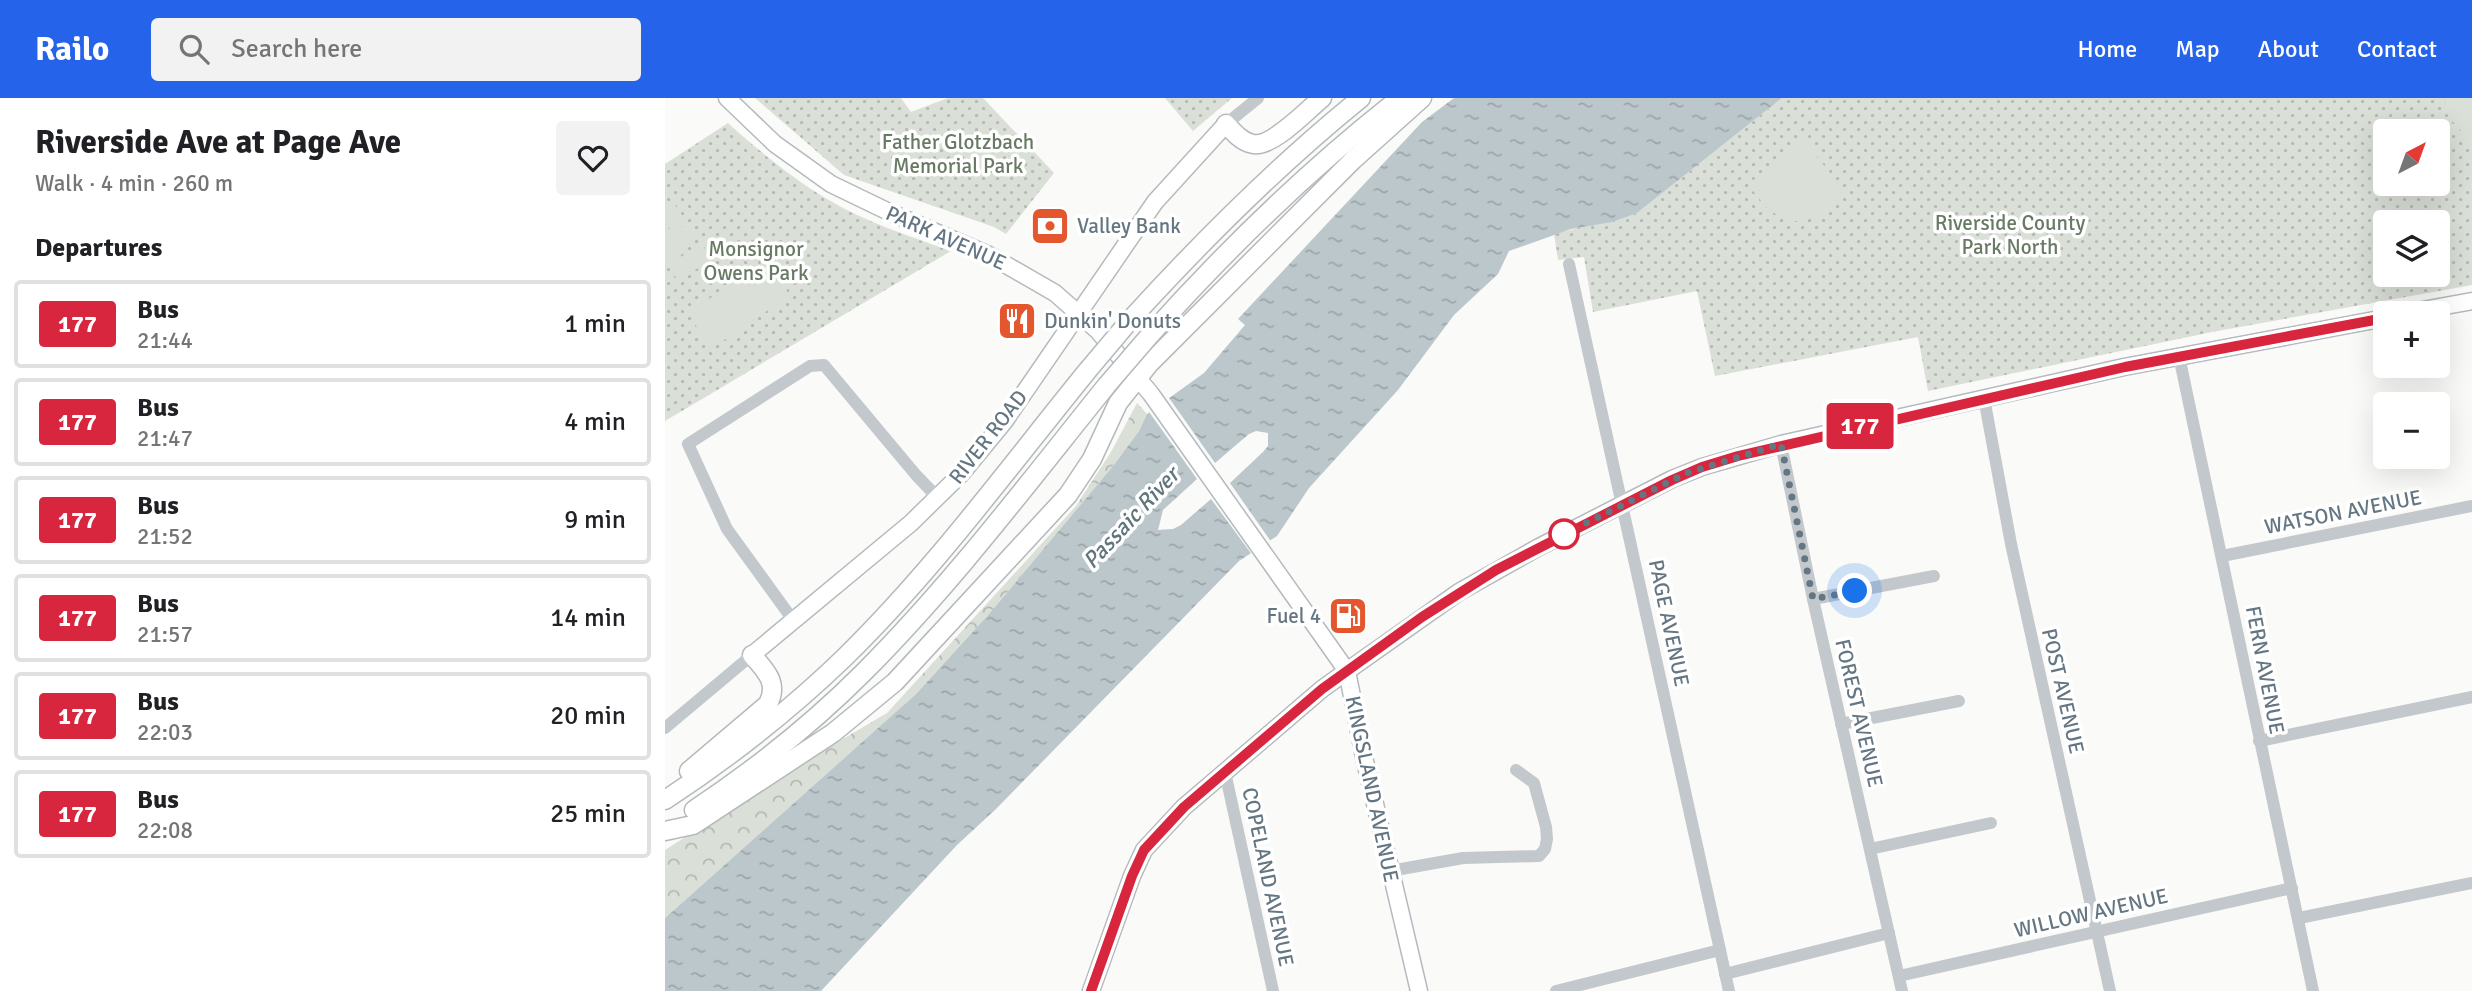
<!DOCTYPE html>
<html lang="en">
<head>
<meta charset="utf-8">
<style>
	body { margin:0; font-family:Signika,sans-serif; background:#f2f2f2; color:#202124; height:100vh; display:flex; flex-direction:column; font-size:26px; white-space:nowrap }
	* { box-sizing:border-box; margin:0 }
	p { font-size:23px; color:#757577 }
	.icon { flex:none; width:38px; height:38px; fill:none; stroke:currentColor; stroke-width:2; stroke-linecap:round; stroke-linejoin:round }
	.map { position:relative; flex:1; overflow:hidden }
	.panel { display:flex; flex-direction:column; background:#fff; width:665px }
	.panel>* { flex:none }
	.badge { padding:0 14px; border-radius:5px; font-size:24px; line-height:46px }
	.needle { width:46px; rotate:41deg }
	.controls { position:absolute; left:1708px; top:21px; display:grid; gap:14px }
	.controls a { display:grid; place-items:center; width:77px; height:77px; border-radius:7px; background:#fff; box-shadow:0 7px 28px #0002; font-size:35px }
	.you { position:absolute; width:35px; height:35px; margin:-18px; border:5px solid #fff; border-radius:50%; background:#1a73e8; box-shadow:0 0 0 10px #1a73e833 }
	.map>.badge { position:absolute; translate:-50% -50%; box-shadow:0 0 0 4px #fff }
	h2 { padding:0 35px; font-size:26px; line-height:63px }
	.round { display:grid; place-items:center; flex:none; width:74px; height:74px; border-radius:7px; background:#f2f2f2 }
	.summary { display:flex; align-items:center; justify-content:space-between; height:119px; padding:0 35px }
	h1 { font-size:33px; font-weight:700; line-height:52px }
	ul { padding:0; list-style:none }
	li { display:flex; align-items:center; gap:21px; height:88px; margin:0 14px 10px; padding:0 21px; border:4px solid #e0e0e0; border-radius:7px }
	li div { flex:1 }
	li b { display:block; font-size:26px }
	li em { font-style:normal }
	li .badge { min-width:77px; font-weight:700; text-align:center }
	header { display:flex; align-items:center; gap:42px; box-sizing:border-box; height:98px; padding:0 35px; background:#2563eb; color:#fff }
	header strong { font-size:33px }
	nav { display:flex; gap:38px; margin-inline-start:auto; font-size:24px }
	.search { width:490px; height:63px; background:#f2f2f2; display:flex; align-items:center; gap:18px; box-sizing:border-box; padding:0 24px; border-radius:7px; color:#757577; font-size:26px }
	main { display:flex; flex:1; min-height:0 }
	.map>svg:first-child { display:block }
	.forest { fill:url(#forest-crowns) }
	.park { fill:url(#park-dots); fill-rule:evenodd }
	.pitch { fill:#dadfd7 }
	.water { fill:url(#water-ripples) }
	.pier { fill:#fafaf8 }
	.lines { fill:none; stroke-linecap:round; stroke-linejoin:round }
	.major-casing { stroke:#b5babe; stroke-width:19 }
	.highway-casing { stroke:#b4b9bd; stroke-width:21 }
	.minor { stroke:#c3c8cc; stroke-width:12 }
	.major { stroke:#fff; stroke-width:16 }
	.highway { stroke:#fff; stroke-width:18 }
	.highway-bridge-casing { stroke:#b4b9bd; stroke-width:21; stroke-linecap:butt }
	.highway-bridge { stroke:#fff; stroke-width:18 }
	.line-casing { stroke:#fff; stroke-width:16 }
	.line { stroke:#d7263d; stroke-width:10 }
	.walk { stroke:#657683; stroke-width:7; stroke-dasharray:0 12.6 }
	.stop-dot { fill:#fff; stroke:#d7263d; stroke-width:3.5 }
	.labels { text-anchor:middle; dominant-baseline:central; stroke-width:7; stroke-linejoin:round; paint-order:stroke }
	.park-label { font-size:21px; fill:#687a64; stroke:#fff }
	.poi-label { font-size:21px; fill:#657683; stroke:#fff; text-anchor:start }
	.street-label { font-size:21px; fill:#657683; stroke:#fff }
	.water-label { font-size:23px; font-style:italic; fill:#60757c; stroke:#fff }
</style>
</head>
<body>
<header>
<strong>Railo</strong>
<div class="search"><svg class="icon" aria-label="search" viewBox="0 0 24 24"><circle cx="10" cy="10" r="6"/><path d="M15 15l6 6"/></svg>Search here</div>
<nav><a>Home</a><a>Map</a><a>About</a><a>Contact</a></nav>
</header>
<main>
<section class="panel">
<div class="summary"><div><h1>Riverside Ave at Page Ave</h1><p>Walk · 4 min · 260 m</p></div><a class="round"><svg class="icon" aria-label="heart" viewBox="0 0 24 24"><path d="M12 20l-8-8c-3-5 5-10 8-4 3-6 11-1 8 4z"/></svg></a></div>
<h2>Departures</h2>
<ul>
<li><span class="badge" style="background:#d7263d;color:#fff">177</span><div><b>Bus</b><p>21:44</p></div><em>1 min</em></li>
<li><span class="badge" style="background:#d7263d;color:#fff">177</span><div><b>Bus</b><p>21:47</p></div><em>4 min</em></li>
<li><span class="badge" style="background:#d7263d;color:#fff">177</span><div><b>Bus</b><p>21:52</p></div><em>9 min</em></li>
<li><span class="badge" style="background:#d7263d;color:#fff">177</span><div><b>Bus</b><p>21:57</p></div><em>14 min</em></li>
<li><span class="badge" style="background:#d7263d;color:#fff">177</span><div><b>Bus</b><p>22:03</p></div><em>20 min</em></li>
<li><span class="badge" style="background:#d7263d;color:#fff">177</span><div><b>Bus</b><p>22:08</p></div><em>25 min</em></li>
</ul>
</section>
<div class="map">
<svg width="1807" height="893" viewBox="0 0 1807 893">
	<defs>
		<pattern id="forest-crowns" width="20" height="18" patternUnits="userSpaceOnUse" patternTransform="scale(1.75)"><rect width="20" height="18" fill="#dadfd7"/><path d="M2 6a3 3 0 1 1 6 0M12 15a3 3 0 1 1 6 0" fill="none" stroke="#b4b9b4"/></pattern>
		<pattern id="park-dots" width="8" height="8" patternUnits="userSpaceOnUse" patternTransform="scale(1.75)"><rect width="8" height="8" fill="#dadfd7"/><path d="M2 2h.1M6 6h.1" fill="none" stroke="#b4b9b4" stroke-width="1.8" stroke-linecap="round"/></pattern>
		<pattern id="water-ripples" width="26" height="14" patternUnits="userSpaceOnUse" patternTransform="scale(1.75)"><rect width="26" height="14" fill="#bbc7cb"/><path d="M2 4q2-2 4 0t4 0M15 11q2-2 4 0t4 0" fill="none" stroke="#9ca6aa"/></pattern>
	</defs>
	<rect width="100%" height="100%" fill="#fafaf8"/>
	<path class="forest" d="M472,305L482,316L474,333L448,368L324,516L251,596L0,820V752L115,678L222,615L411,408L446,354Z"/>
	<g class="park">
		<path d="M90,0H236L246,14L283,0H318L389,75L341,136L329,129L179,77Z"/>
		<path d="M500,0H567L528,33Z"/>
		<path d="M1117,0H1807V187L1547,234L1263,293L1253,239L1050,278L1032,193L928,214L919,159L893,162L889,136L972,115ZM1720,33H1773V86H1720ZM1720,124H1773V177H1720Z"/>
		<path d="M63,25C90,50 130,82 162,101C200,124 244,138 286,153L0,323V66Z"/>
	</g>
	<g class="pitch">
		<path d="M1779,0H1807V46L1788,24Z"/>
		<path d="M1136,39L1179,92L1152,117L1124,125L1103,111L1083,87Z"/>
		<path d="M8,104L19,120L0,133V110Z"/>
		<path d="M22,125L33,140L0,163V140Z"/>
		<path d="M36,145L47,161L13,183L3,168Z"/>
		<path d="M96,165L106,168L122,191L121,200L52,247L43,245L27,222L28,212Z"/>
	</g>
	<path class="water" d="M789,0H1117L972,115L947,124L906,131L844,153L833,176L789,217L733,292L644,390L612,438L574,463L331,711L292,747L156,893H0V820L251,596L324,516L448,368L474,333L482,316L539,275L580,227L573,221L757,24Z"/>
	<path class="pier" d="M502,297L550,365L584,336L591,333L603,335V348L598,354L565,385L607,445L588,458L546,401L516,427L508,431L493,432L498,412L532,381L482,311Z"/>
	<g class="lines">
		<g class="major-casing">
			<g id="major">
				<path d="M62,0L110,46L166,86L224,114L324,157L390,195L433,233L486,296L682,573L699,659L754,893"/>
				<path d="M1741,215L1807,203"/>
				<path d="M87,557L246,425L297,375L339,324L490,104L561,26"/>
				<path d="M426,893L467,778L479,752L519,709L657,591L682,573L794,494L874,449L1007,381L1037,369L1116,346L1459,269L1720,220"/>
			</g>
		</g>
		<g class="highway-casing">
			<g id="highway">
				<path d="M561,26C569,35 577,44 588,46C607,50 642,12 657,0"/>
				<path d="M466,221C538,142 613,67 696,0"/>
				<path d="M485,237C562,151 644,71 735,0"/>
				<path d="M24,673L103,606C114,585 101,573 87,557"/>
				<path d="M0,702C64,660 124,613 179,560C269,472 344,369 423,272"/>
				<path d="M29,712C89,672 147,626 198,575C287,486 363,385 442,287"/>
				<path d="M0,733L28,727L168,635L230,584L403,397L427,361L453,305L484,266L688,62L757,0"/>
			</g>
		</g>
		<g class="minor">
			<path d="M561,26L593,0"/>
			<path d="M904,166L1064,893"/>
			<path d="M1514,258L1648,893"/>
			<path d="M1319,300L1346,446L1445,893"/>
			<path d="M1116,346L1148,501L1237,893"/>
			<path d="M1557,458L1807,408"/>
			<path d="M1148,501L1269,478"/>
			<path d="M128,522L62,431L23,346L145,268L159,267L251,377L273,400"/>
			<path d="M1176,626L1294,603"/>
			<path d="M0,630L87,557"/>
			<path d="M1594,643L1807,599"/>
			<path d="M560,674L608,893"/>
			<path d="M1205,751L1326,725"/>
			<path d="M725,773L798,760L874,758L880,751L882,741L881,729L869,685L851,672"/>
			<path d="M1634,820L1807,785"/>
			<path d="M1060,876L1224,835"/>
			<path d="M1234,878L1627,790"/>
			<path d="M891,893L1055,852"/>
		</g>
		<use href="#major" class="major"/>
		<use href="#highway" class="highway"/>
		<g class="highway-bridge-casing">
			<g id="highway-bridge">
				<path d="M423,272L466,221"/>
				<path d="M442,287L485,237"/>
			</g>
		</g>
		<use href="#highway-bridge" class="highway-bridge"/>
	</g>
	<g class="lines">
		<g class="line-casing">
			<path id="line" d="M426,893L467,778L479,752L519,709L657,591L757,519L831,472L1007,382L1037,369L1073,358L1460,269L1720,220"/>
		</g>
		<use href="#line" class="line"/>
		<path class="walk" d="M899,436L1022,375L1116,346L1148,501L1190,493"/>
	</g>
	<defs>
		<g id="bank-square" transform="scale(2.0125)"><rect x="-9" y="-9" width="18" height="18" rx="4" fill="#e4572e" stroke="#fff"/><path d="M-6-4H6V4H-6ZM0-2.3a2.3 2.3 0 1 0 0 4.6a2.3 2.3 0 1 0 0-4.6Z" fill="#fff"/></g>
		<g id="restaurant-square" transform="scale(2.0125)"><rect x="-9" y="-9" width="18" height="18" rx="4" fill="#e4572e" stroke="#fff"/><path d="M-5-6h1v4h1v-4h1v4h1v-4h1v5L-1.5 .5V6h-2V.5L-5-1ZM5-6V6H3V1.5H1.5Q1.5-4 5-6Z" fill="#fff"/></g>
		<g id="fuel-square" transform="scale(2.0125)"><rect x="-9" y="-9" width="18" height="18" rx="4" fill="#e4572e" stroke="#fff"/><path d="M-5.5-6h7V0h2V4h1.3V-2.5L3-4.5l.8-.8L6-3V5H2.5V1h-1V6h-7ZM-4.2-4.7v3.2H.2V-4.7Z" fill="#fff"/></g>
	</defs>
	<g fill-rule="evenodd">
		<use href="#bank-square" x="385" y="128"/>
		<use href="#restaurant-square" x="352" y="223"/>
		<use href="#fuel-square" x="683" y="518"/>
	</g>
	<circle class="stop-dot" cx="899" cy="436" r="14"/>
	<g class="labels">
		<g class="park-label">
			<text x="293" y="44">Father Glotzbach<tspan x="293" dy="24">Memorial Park</tspan></text>
			<text x="1345" y="125">Riverside County<tspan x="1345" dy="24">Park North</tspan></text>
			<text x="91" y="151">Monsignor<tspan x="91" dy="24">Owens Park</tspan></text>
		</g>
		<g class="poi-label">
			<text x="412" y="128">Valley Bank</text>
			<text x="379" y="223">Dunkin' Donuts</text>
			<text x="656" y="518" text-anchor="end">Fuel 4</text>
		</g>
		<g class="street-label">
			<text transform="translate(281 140) rotate(24)">PARK AVENUE</text>
			<text transform="translate(323 339) rotate(-52)">RIVER ROAD</text>
			<text transform="translate(1678 414) rotate(-11)">WATSON AVENUE</text>
			<text transform="translate(1004 525) rotate(78)">PAGE AVENUE</text>
			<text transform="translate(1600 572) rotate(79)">FERN AVENUE</text>
			<text transform="translate(1398 593) rotate(77)">POST AVENUE</text>
			<text transform="translate(1194 615) rotate(77)">FOREST AVENUE</text>
			<text transform="translate(707 691) rotate(78)">KINGSLAND AVENUE</text>
			<text transform="translate(603 779) rotate(78)">COPELAND AVENUE</text>
			<text transform="translate(1426 815) rotate(-13)">WILLOW AVENUE</text>
		</g>
		<g class="water-label">
			<text transform="translate(466 420) rotate(-47)">Passaic River</text>
		</g>
	</g>
</svg>
<div class="controls">
<a><svg class="needle" viewBox="-14 -14 28 28"><path d="M0-13l5 13h-10z" fill="#e53935"/><path d="M0 13l5-13h-10z" fill="#757577"/></svg></a>
<a><svg class="icon" aria-label="layers" viewBox="0 0 24 24"><path d="M12 4l9 5-9 5-9-5zM3 14l9 5 9-5"/></svg></a>
<a>+</a>
<a>−</a>
</div>
<div class="you" style="left:1190px;top:493px"></div>
<b class="badge" style="left:1195px;top:328px;background:#d7263d;color:#fff">177</b>
</div>
</main>
</body>
</html>
